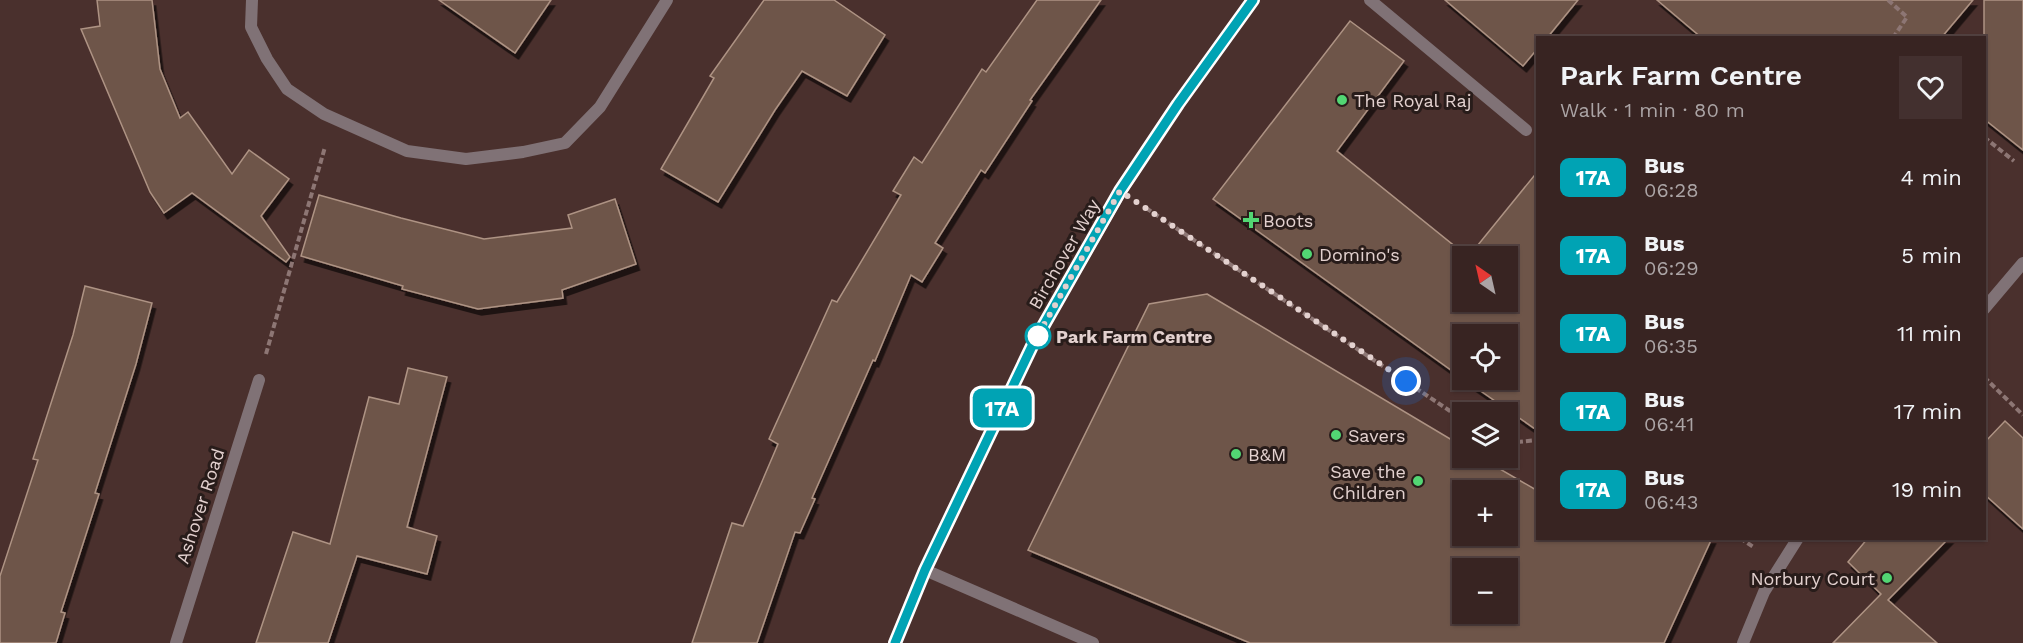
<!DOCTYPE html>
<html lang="en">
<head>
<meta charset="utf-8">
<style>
	body { margin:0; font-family:"Work Sans",sans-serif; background:#43302f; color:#f1f3f6; height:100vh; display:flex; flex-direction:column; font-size:22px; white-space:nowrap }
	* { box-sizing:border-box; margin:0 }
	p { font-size:20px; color:#aba4a5 }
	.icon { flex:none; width:33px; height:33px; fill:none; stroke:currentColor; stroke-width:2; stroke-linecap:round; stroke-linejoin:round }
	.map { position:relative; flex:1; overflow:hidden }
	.drawer { position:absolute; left:1536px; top:36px; width:450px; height:504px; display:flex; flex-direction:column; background:#382422; border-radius:0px; box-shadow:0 2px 4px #0004,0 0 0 2px #524140 }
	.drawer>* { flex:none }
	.badge { padding:0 12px; border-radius:9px; font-size:21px; line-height:39px }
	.needle { width:39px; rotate:326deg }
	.tools { position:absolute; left:1452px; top:246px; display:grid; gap:12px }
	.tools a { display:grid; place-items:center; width:66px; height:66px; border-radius:0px; background:#382422; box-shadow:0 2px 4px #0004,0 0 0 2px #524140; font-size:30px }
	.you { position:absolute; width:30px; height:30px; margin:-15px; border:4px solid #fff; border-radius:50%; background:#1a73e8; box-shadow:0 0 0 9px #1a73e833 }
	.map>.badge { position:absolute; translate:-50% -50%; box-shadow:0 0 0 3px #fff }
	.round { display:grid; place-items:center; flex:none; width:63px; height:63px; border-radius:0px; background:#43302f }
	.summary { display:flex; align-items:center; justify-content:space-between; height:102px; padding:0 24px }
	h1 { font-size:28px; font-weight:600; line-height:45px }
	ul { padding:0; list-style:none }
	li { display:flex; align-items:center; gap:18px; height:78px; padding:0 24px }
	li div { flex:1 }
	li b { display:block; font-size:22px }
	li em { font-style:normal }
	li .badge { min-width:66px; font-weight:700; text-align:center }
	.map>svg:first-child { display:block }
	.building { fill:#6e5548; stroke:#ae9384; stroke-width:1.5; fill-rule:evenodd; filter:url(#shadow) }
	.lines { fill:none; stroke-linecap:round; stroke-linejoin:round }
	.path { stroke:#8d7674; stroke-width:4; stroke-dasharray:6 3; stroke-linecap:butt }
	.lane { stroke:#807276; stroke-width:12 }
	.street { stroke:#807276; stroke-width:12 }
	.secondary { stroke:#a99398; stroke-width:12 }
	.line-casing { stroke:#fff; stroke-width:14 }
	.line { stroke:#00a3b4; stroke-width:9 }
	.walk { stroke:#e3d1cf; stroke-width:6; stroke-dasharray:0 10.8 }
	.poi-dot { fill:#52d673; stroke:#281c1a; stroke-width:2 }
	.stop-dot { fill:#fff; stroke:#00a3b4; stroke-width:3 }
	.labels { text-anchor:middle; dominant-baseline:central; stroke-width:6; stroke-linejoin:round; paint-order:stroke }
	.poi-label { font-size:18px; fill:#e3d1cf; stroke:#281c1a; text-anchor:start }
	.street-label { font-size:18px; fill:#e3d1cf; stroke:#281c1a }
	.stop-label { font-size:18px; font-weight:bold; fill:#e3d1cf; stroke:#281c1a; text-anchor:start }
</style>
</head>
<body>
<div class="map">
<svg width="2023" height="643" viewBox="0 0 2023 643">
	<defs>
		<filter id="shadow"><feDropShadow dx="3.5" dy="6" stdDeviation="0" flood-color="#0009"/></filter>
	</defs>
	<rect width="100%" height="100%" fill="#4a302d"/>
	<g class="building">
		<path d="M97,0H152L160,69L180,118L188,112L232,174L249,150L289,179L261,216L290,257L286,262L192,193L164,213L150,192L81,29L100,26Z"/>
		<path d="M439,0H551L515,53Z"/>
		<path d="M764,0H834L885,35L847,96L802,71L775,110L718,202L661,169L714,78L710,76Z"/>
		<path d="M1037,0H1101L1030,100L1032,101L985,173L981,170L935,243L943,248L922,282L911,275L875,361L873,360L812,498L815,499L800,533L795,532L757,643H692L732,523L743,526L778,444L769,439L832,300L837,302L901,195L893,191L914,157L922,163L982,69L986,72Z"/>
		<path d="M1445,0H1578L1547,38H1538V48L1523,66Z"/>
		<path d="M1657,0H1973L1941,38H1702Z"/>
		<path d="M1984,0H2023V150L1984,119Z"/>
		<path d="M1350,21L1404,61L1337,151L1467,256H1462V302H1508V256H1469L1538,171V431L1465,380H1508V334H1462V378L1213,199Z"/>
		<path d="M319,195L401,218L484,239L572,228L568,215L615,199L636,264L562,290L563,298L478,309L402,289L403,286L301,256Z"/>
		<path d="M85,286L152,303L136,364L95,493L99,494L61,612L65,613L56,643H0V576L38,460L33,459L73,335Z"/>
		<path d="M1207,294L1462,446V458H1481L1538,491V538H1712L1664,643H1250L1028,550L1149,304ZM1462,490H1508V536H1462ZM1462,568H1508V614H1462Z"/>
		<path d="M408,368L447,377L407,527L437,536L427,574L357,556L328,643H256L293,532L330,544L369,397L399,404Z"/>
		<path d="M2005,421L2023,438V529L1984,494V443Z"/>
		<path d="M1868,538H1949L1888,600L1937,643H1833L1881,594L1848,562Z"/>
	</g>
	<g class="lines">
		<g class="path">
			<path d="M1888,0L1907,17L1893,38"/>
			<path d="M1984,137L2014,161"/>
			<path d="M1146,208L1462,419"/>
			<path d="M266,354L325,147"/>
			<path d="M1984,377L2023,415"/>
			<path d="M1508,443L1538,440"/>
			<path d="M1740,538L1755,548"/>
		</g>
		<path class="lane" d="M1370,0L1526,130"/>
		<g class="street">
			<path d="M252,0L251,27L267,59L287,89L324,114L407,151L466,159L523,152L565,143L600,107L667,0"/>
			<path d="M1984,309L2023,263"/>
			<path d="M925,570L1093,643"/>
			<path d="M176,643L259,380"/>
			<path d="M1743,643L1764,592L1798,538"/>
		</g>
		<path class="secondary" d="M895,643L925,570L1033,344L1121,191L1178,104L1253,0"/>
	</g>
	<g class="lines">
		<g class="line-casing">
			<path id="line" d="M895,643L925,570L1033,344L1120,191L1178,104L1253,0"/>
		</g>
		<use href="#line" class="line"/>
		<path class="walk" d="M1038,336L1033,344L1120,191L1406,381"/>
	</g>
	<g class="poi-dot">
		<circle cx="1342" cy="100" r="6"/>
		<path d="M1248 211h6v6h6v6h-6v6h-6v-6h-6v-6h6z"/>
		<circle cx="1307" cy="254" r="6"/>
		<circle cx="1336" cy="435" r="6"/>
		<circle cx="1236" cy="454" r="6"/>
		<circle cx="1418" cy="481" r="6"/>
		<circle cx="1887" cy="578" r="6"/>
	</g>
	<circle class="stop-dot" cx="1038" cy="336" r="12"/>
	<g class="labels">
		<g class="poi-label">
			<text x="1354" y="100">The Royal Raj</text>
			<text x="1263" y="220">Boots</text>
			<text x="1319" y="254">Domino's</text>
			<text x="1348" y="435">Savers</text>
			<text x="1248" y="454">B&amp;M</text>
			<text x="1406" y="471" text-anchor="end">Save the<tspan x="1406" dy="21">Children</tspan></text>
			<text x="1875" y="578" text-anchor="end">Norbury Court</text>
		</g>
		<g class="street-label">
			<text transform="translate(1064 254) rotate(-60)">Birchover Way</text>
			<text transform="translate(200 506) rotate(-72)">Ashover Road</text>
		</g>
		<g class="stop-label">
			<text x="1056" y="336">Park Farm Centre</text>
		</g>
	</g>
</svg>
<div class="tools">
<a><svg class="needle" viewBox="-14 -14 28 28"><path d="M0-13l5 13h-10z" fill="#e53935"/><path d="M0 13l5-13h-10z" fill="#aba4a5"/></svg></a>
<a><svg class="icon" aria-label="locate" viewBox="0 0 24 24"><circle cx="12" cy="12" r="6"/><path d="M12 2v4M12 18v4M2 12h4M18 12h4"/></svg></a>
<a><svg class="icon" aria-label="layers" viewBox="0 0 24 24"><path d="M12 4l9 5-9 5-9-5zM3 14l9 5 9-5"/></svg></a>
<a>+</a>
<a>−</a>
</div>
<div class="you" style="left:1406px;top:381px"></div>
<b class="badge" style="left:1002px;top:408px;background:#00a3b4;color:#fff">17A</b>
<section class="drawer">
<div class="summary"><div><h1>Park Farm Centre</h1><p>Walk · 1 min · 80 m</p></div><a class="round"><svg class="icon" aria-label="heart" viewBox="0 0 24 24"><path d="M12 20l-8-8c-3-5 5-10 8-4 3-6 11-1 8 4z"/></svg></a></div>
<ul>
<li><span class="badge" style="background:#00a3b4;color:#fff">17A</span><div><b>Bus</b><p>06:28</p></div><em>4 min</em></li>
<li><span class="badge" style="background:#00a3b4;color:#fff">17A</span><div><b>Bus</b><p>06:29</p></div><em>5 min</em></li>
<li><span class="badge" style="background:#00a3b4;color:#fff">17A</span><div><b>Bus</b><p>06:35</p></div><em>11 min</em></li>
<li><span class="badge" style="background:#00a3b4;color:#fff">17A</span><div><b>Bus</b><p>06:41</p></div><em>17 min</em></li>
<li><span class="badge" style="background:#00a3b4;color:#fff">17A</span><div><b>Bus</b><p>06:43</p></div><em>19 min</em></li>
</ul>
</section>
</div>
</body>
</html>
